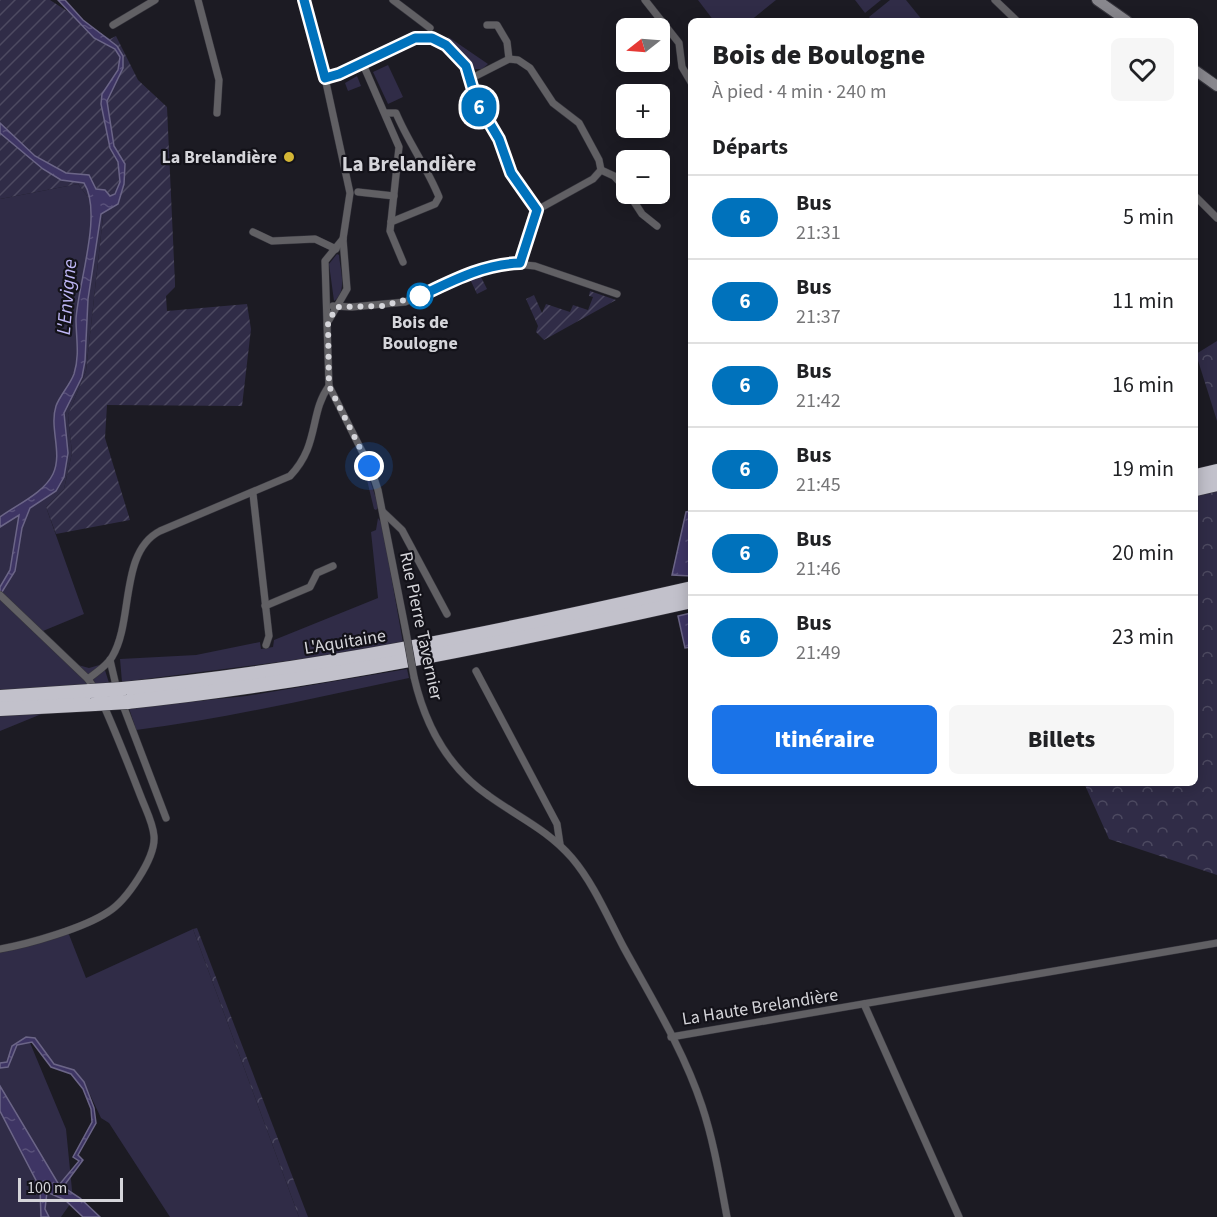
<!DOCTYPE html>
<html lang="fr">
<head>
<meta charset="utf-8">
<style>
	body { margin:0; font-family:"Source Sans 3",sans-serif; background:#f6f6f6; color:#202124; height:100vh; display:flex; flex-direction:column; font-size:22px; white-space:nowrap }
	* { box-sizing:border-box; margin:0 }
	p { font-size:20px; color:#757577 }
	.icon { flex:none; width:33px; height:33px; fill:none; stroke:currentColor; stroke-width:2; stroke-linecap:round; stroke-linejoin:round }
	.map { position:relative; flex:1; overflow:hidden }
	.sheet { position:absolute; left:688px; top:18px; width:510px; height:768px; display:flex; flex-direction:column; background:#fff; border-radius:9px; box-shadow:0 3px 15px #0003 }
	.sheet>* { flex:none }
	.badge { padding:0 12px; border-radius:20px; font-size:21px; line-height:39px }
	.needle { width:39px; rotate:253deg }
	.buttons { position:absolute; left:616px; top:18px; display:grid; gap:12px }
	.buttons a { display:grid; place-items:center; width:54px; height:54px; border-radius:9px; background:#fff; box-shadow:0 3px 15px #0003; font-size:30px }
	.scale { position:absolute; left:18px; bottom:15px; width:105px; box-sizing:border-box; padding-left:6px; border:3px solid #d5d5da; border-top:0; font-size:16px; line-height:21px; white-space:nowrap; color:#d5d5da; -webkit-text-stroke:4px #131219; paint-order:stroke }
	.you { position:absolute; width:30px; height:30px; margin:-15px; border:4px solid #fff; border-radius:50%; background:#1a73e8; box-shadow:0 0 0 9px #1a73e833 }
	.map>.badge { position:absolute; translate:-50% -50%; box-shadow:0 0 0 3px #fff }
	h2 { padding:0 24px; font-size:22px; line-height:54px }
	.round { display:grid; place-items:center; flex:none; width:63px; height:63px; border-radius:9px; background:#f6f6f6 }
	.headline { display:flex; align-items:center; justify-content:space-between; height:102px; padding:0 24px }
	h1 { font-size:28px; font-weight:800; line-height:45px }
	.button { display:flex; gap:12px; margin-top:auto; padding:12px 24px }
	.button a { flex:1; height:69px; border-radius:9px; background:#1a73e8; color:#fff; font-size:24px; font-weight:800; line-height:69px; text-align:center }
	.button a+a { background:#f6f6f6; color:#202124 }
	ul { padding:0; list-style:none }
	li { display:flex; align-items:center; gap:18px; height:84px; padding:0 24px; border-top:2px solid #e0e0e0 }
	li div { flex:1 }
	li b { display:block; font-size:22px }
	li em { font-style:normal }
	li .badge { min-width:66px; font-weight:700; text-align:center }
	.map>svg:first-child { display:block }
	.grass { fill:#302c47 }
	.forest { fill:url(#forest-crowns) }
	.garden { fill:url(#garden-furrows) }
	.water { fill:url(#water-ripples); stroke:#6b6587; stroke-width:1.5 }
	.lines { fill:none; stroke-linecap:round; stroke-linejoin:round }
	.street-casing { stroke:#36353d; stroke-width:8 }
	.secondary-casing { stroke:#36353d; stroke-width:12 }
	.highway-casing { stroke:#36353d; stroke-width:15 }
	.street { stroke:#616064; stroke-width:7 }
	.secondary { stroke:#88878d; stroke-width:10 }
	.highway { stroke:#c2c1cb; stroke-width:14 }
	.street-bridge-casing { stroke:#36353d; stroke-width:8; stroke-linecap:butt }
	.highway-bridge-casing { stroke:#36353d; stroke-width:15; stroke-linecap:butt }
	.street-bridge { stroke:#616064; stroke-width:7 }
	.highway-bridge { stroke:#c2c1cb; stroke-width:14 }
	.line-casing { stroke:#fff; stroke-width:14 }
	.line { stroke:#0072bc; stroke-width:9 }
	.walk { stroke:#d5d5da; stroke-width:6; stroke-dasharray:0 10.8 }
	.poi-dot { fill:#d4b635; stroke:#131219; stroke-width:2 }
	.stop-dot { fill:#fff; stroke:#0072bc; stroke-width:3 }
	.labels { text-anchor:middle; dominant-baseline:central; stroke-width:4.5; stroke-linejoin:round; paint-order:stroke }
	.poi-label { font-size:18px; font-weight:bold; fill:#d5d5da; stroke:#131219; text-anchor:end }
	.stop-label { font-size:18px; font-weight:bold; fill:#d5d5da; stroke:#131219 }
	.street-label { font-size:18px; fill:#d5d5da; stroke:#131219 }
	.water-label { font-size:20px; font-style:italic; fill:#bfb7f6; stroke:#131219 }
	.quarter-label { font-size:21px; font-weight:bold; fill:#d5d5da; stroke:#131219 }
</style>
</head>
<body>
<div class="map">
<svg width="1217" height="1217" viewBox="0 0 1217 1217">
	<defs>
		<pattern id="forest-crowns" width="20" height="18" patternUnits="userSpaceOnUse" patternTransform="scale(1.5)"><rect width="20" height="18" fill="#302c47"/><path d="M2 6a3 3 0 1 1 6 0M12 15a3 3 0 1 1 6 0" fill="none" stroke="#4d4a61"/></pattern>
		<pattern id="garden-furrows" width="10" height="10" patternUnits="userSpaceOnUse" patternTransform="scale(1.5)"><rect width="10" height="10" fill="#302c47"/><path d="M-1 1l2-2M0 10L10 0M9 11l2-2" fill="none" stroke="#4d4a61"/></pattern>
		<pattern id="water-ripples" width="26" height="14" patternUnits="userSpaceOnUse" patternTransform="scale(1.5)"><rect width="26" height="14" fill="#3e3564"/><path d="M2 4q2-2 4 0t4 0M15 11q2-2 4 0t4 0" fill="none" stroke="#59517a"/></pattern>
	</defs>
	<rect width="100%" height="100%" fill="#1c1b23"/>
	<g class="grass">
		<path d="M698,0H776L750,21H714Z"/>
		<path d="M855,0H881L865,13Z"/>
		<path d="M890,0H906L923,21H872L869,17Z"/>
		<path d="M447,36L488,64L482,69H474Z"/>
		<path d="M388,65L403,97L388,104L373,72Z"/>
		<path d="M357,76L361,86L348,91L345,83Z"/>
		<path d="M78,184L103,217L86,371L68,415L72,453L64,489L46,507L84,614L43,631L78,665L89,668L103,664L110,686L0,731V199Z"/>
		<path d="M337,254L339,255C340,269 348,292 334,301L329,264Z"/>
		<path d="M368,475L379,507L376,510L374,509L366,476Z"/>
		<path d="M378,518L382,524L403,643L310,658L122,682L120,659L196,655L260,642L261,649L273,647L274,640L378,598L371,532L376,530Z"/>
		<path d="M407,669L409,678C318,697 229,718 136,730L129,708L246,696Z"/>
		<path d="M193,929L299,1217H170L109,1123L101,1118L84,1082L74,1070L54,1064L35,1038H28L66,1129L73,1200L61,1217H0V953L68,932L86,978Z"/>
	</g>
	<g class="forest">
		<path d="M1217,341V421L1196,354Z"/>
		<path d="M1217,478V875L1109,839L1084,783H1196V492Z"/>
		<path d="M197,928L308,1217H299L193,929Z"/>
	</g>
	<g class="garden">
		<path d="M0,0H50L110,39L116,36L138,80L167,107L175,283V287L166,296L167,311L247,304L251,329L242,406L107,405L105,438L130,520L56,534L46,507L64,489L72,453L68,415L86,371L103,217L78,184L0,199Z"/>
		<path d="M480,275L487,289L477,294L470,279Z"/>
		<path d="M590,291L616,300L544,340L536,332L538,326L526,299L534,295L542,313L546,304L570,312L573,305L588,310L593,297L589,296Z"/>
	</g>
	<g class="water">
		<path d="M58,0H65L83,20L117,46L123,56V68L107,101L114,146L125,164L124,184L118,204L101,214L88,299L85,361L82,377L64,413L68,453L64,477L56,491L30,508L22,528L15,571L0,595V587L10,570L19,515L0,527V517C16,505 44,493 53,474C63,453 49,428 56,406C60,395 70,385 74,374C80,355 76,338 76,319C78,284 103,213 84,183L61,180L43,169L0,133V123L35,156L66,173L89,175L96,189L105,190L110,196L115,194L120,182L118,162L110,148L101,104L102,94L118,70L120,57L115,49L94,38Z"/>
		<path d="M691,511V576L672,575L686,512Z"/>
		<path d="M691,613V647L685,648L678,616Z"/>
		<path d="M26,1037L35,1038L54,1064L74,1070L84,1082L94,1108L96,1123L78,1155L83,1160L63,1187L80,1198L100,1217H83L65,1200L47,1192L45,1209L49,1217H41L40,1188L0,1111V1086L59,1185L79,1161L73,1157L92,1122L91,1109L83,1089L71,1074L51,1067L32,1042L17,1045L8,1067L0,1068V1063L7,1062L12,1046Z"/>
	</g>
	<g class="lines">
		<g class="street-casing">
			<g id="street">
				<path d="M198,0L219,80L217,113"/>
				<path d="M304,0L325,78L350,193L343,239L347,289L329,320"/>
				<path d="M393,0L430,28"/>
				<path d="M645,0L679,43L682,67L692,84"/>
				<path d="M995,0L1017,21"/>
				<path d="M113,25L155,0"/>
				<path d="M487,25H497L507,42L509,59"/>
				<path d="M362,62L399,147L390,231L403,262"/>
				<path d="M325,78L339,74L415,38H432L446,46L466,66L476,100L499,139L511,173L537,210L520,263"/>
				<path d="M470,79L509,59L518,60L530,68L553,103L579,123L599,160L601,170L593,179L537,210"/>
				<path d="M385,113H396C408,142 427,167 439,197L435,204L391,222"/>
				<path d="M601,170L614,176L627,190"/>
				<path d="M358,192L394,196"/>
				<path d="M629,194L642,214L657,226"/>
				<path d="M1196,197L1217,218"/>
				<path d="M253,232L272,241L315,239L336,249"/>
				<path d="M343,239L325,261L329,386L371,469L378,490L406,632"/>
				<path d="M333,306L352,307L405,302L475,271L505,263L535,266L617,294"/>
				<path d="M253,494L269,636L266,645"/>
				<path d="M383,512L402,530L447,614"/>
				<path d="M0,595L88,679L96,691"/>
				<path d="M265,606L310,587L317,573L333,566"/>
				<path d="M110,660L117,690"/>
				<path d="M476,671L557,824L560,844"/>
				<path d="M414,677C425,725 447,767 489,796C518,817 548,830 572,858C594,884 608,918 624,948C652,999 684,1051 702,1106C714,1142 720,1180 727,1217"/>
				<path d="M88,679C96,672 106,667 112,657C134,621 119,552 160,531L290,476C320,445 309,413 329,386"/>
				<path d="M121,700L166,818"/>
				<path d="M0,949C29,944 84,928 108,912C126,901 156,858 154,836C153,823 146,810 141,797C129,766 117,735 103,704"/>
				<path d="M864,1004L959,1217"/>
				<path d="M671,1037L1217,943"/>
			</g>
		</g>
		<g class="secondary-casing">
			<g id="secondary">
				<path d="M1097,0L1127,21"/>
				<path d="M1196,71L1217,86"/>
			</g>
		</g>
		<g class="highway-casing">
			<g id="highway">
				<path d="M1196,476L1217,471"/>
				<path d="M1196,489L1217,484"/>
				<path d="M122,689C315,671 503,631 692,588"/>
				<path d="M0,697L90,691"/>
				<path d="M127,702C318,682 504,643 692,601"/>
				<path d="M0,709L95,704"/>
			</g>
		</g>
		<use href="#street" class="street"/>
		<use href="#secondary" class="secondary"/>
		<use href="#highway" class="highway"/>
		<g class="street-bridge-casing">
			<path id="street-bridge" d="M406,632L414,677"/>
		</g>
		<g class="highway-bridge-casing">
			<g id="highway-bridge">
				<path d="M90,691L122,689"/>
				<path d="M95,704L127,702"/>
			</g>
		</g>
		<use href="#street-bridge" class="street-bridge"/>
		<use href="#highway-bridge" class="highway-bridge"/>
	</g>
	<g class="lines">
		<g class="line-casing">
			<path id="line" d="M304,0L325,78L339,74L415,38H432L446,45L466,66L476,100L499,139L511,173L537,210L520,263C482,264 450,282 416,298"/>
		</g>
		<use href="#line" class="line"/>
		<path class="walk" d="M369,466L329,386L328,322L337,307L382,306L420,296"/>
	</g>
	<circle class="poi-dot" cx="289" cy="157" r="6"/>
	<circle class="stop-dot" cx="420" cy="296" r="12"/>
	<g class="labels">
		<g class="poi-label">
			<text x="277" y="157">La Brelandière</text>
		</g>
		<g class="stop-label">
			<text x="420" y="322">Bois de<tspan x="420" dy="21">Boulogne</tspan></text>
		</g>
		<g class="street-label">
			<text transform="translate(421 626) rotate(78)">Rue Pierre Tavernier</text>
			<text transform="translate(345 642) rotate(-9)">L'Aquitaine</text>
			<text transform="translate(760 1007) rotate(-9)">La Haute Brelandière</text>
		</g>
		<g class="water-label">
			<text transform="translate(67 297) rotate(-85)">L'Envigne</text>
		</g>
		<g class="quarter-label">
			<text x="409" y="164">La Brelandière</text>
		</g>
	</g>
</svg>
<div class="buttons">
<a><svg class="needle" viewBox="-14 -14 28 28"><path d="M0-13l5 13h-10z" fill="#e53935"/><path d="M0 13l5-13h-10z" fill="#757577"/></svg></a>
<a>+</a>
<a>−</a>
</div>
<div class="scale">100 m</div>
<div class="you" style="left:369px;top:466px"></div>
<b class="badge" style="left:479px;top:107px;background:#0072bc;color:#fff">6</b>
<section class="sheet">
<div class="headline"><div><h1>Bois de Boulogne</h1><p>À pied · 4 min · 240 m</p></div><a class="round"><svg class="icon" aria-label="heart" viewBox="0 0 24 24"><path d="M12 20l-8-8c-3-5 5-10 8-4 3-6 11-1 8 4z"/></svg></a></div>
<h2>Départs</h2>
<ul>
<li><span class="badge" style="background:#0072bc;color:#fff">6</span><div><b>Bus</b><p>21:31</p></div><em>5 min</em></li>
<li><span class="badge" style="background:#0072bc;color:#fff">6</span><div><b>Bus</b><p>21:37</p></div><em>11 min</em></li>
<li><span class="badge" style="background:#0072bc;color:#fff">6</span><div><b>Bus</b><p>21:42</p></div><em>16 min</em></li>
<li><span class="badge" style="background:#0072bc;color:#fff">6</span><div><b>Bus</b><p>21:45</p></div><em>19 min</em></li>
<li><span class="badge" style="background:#0072bc;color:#fff">6</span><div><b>Bus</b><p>21:46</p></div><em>20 min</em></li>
<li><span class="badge" style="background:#0072bc;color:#fff">6</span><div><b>Bus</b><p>21:49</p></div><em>23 min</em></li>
</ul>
<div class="button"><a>Itinéraire</a><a>Billets</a></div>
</section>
</div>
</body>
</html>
